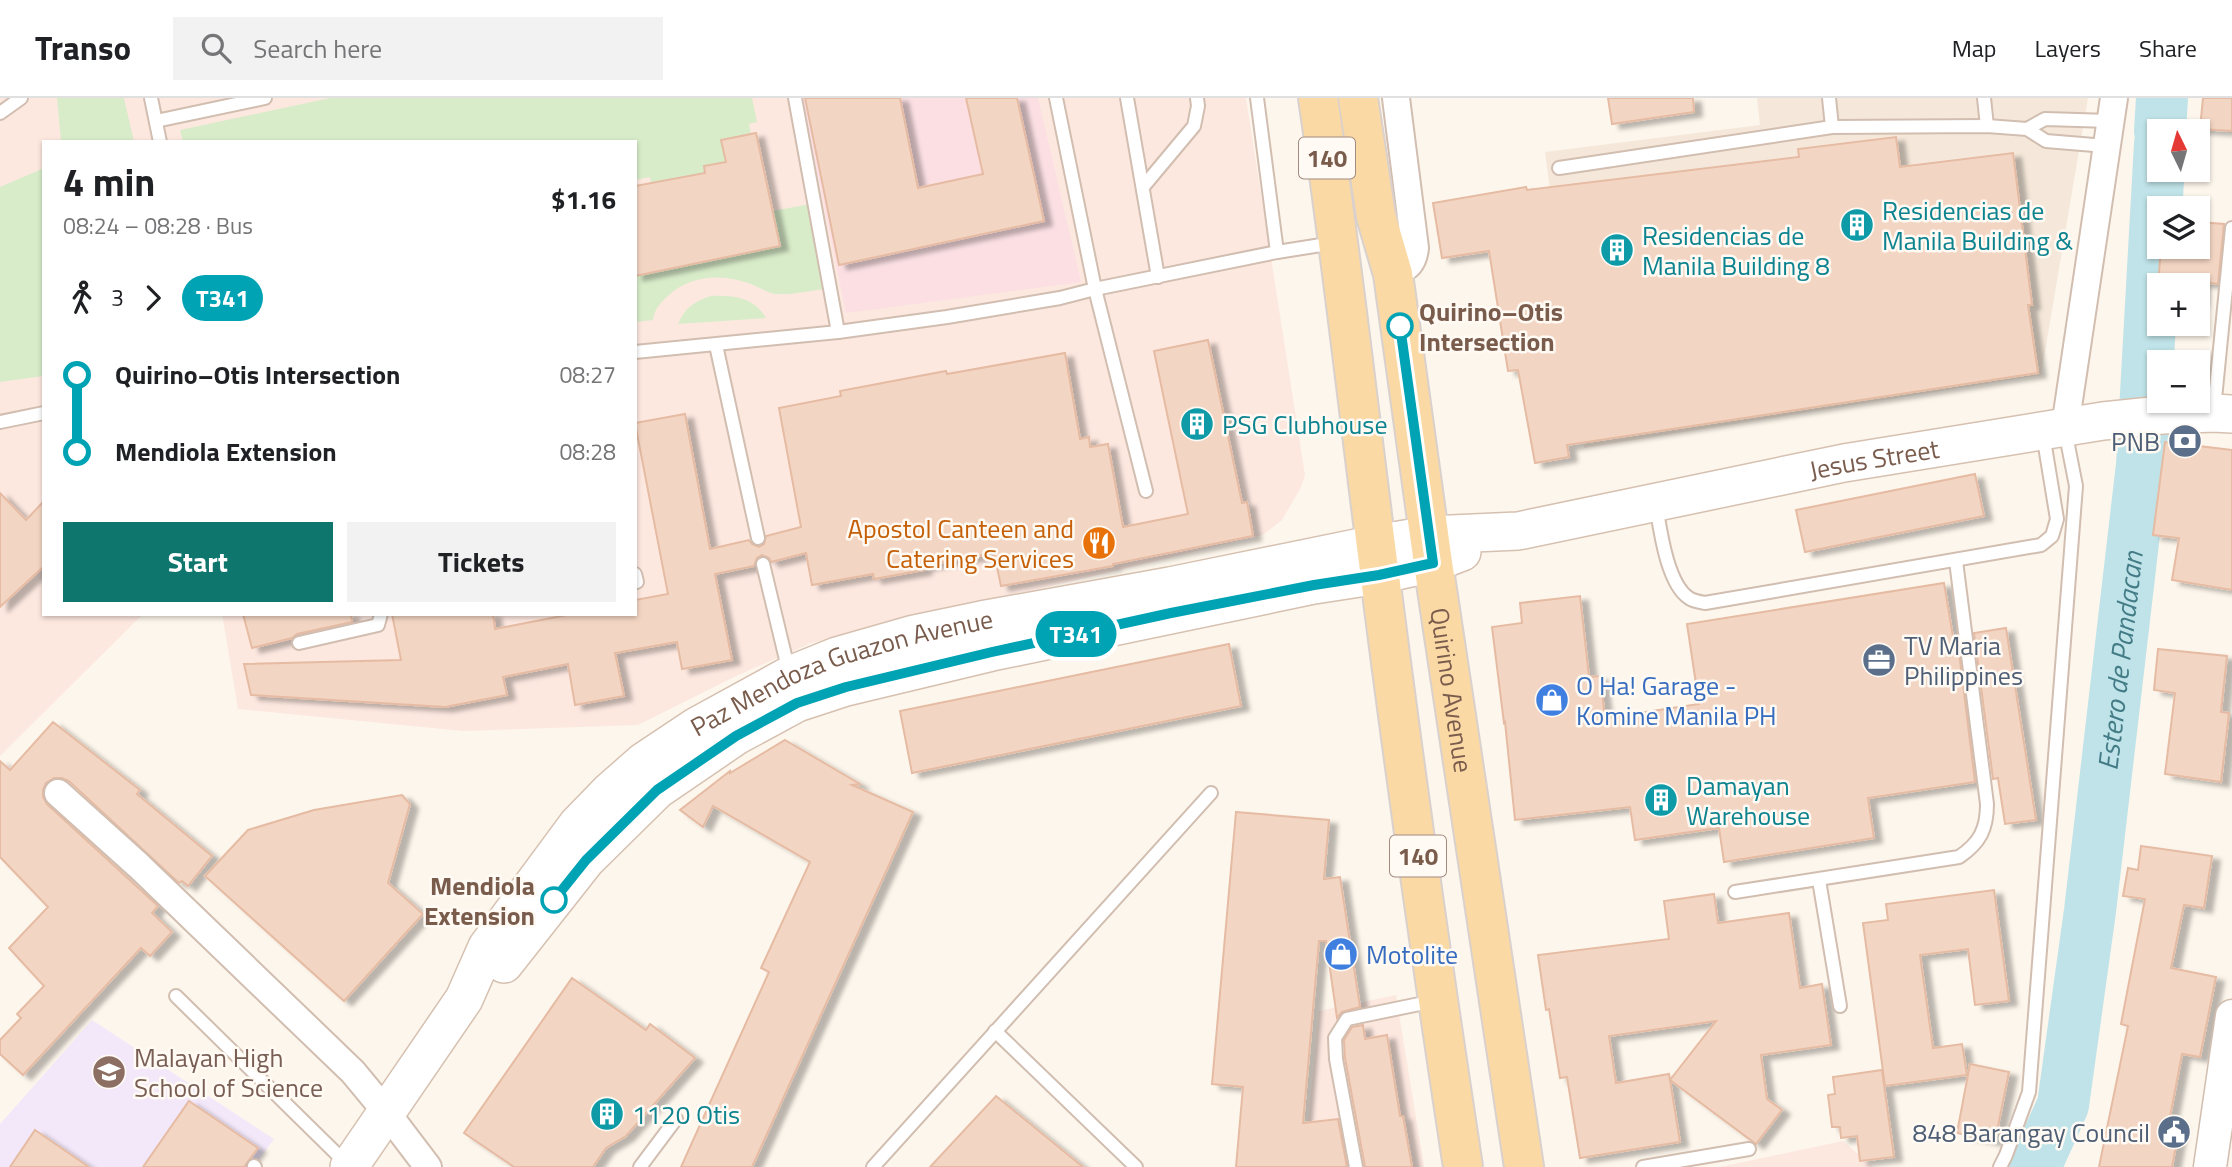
<!DOCTYPE html>
<html lang="en">
<head>
<meta charset="utf-8">
<style>
	body { margin:0; font-family:"Titillium Web",sans-serif; background:#f2f2f2; color:#202124; height:100vh; display:flex; flex-direction:column; font-size:26px; white-space:nowrap }
	* { box-sizing:border-box; margin:0 }
	p { font-size:23px; color:#757577 }
	.icon { flex:none; width:38px; height:38px; fill:none; stroke:currentColor; stroke-width:2; stroke-linecap:round; stroke-linejoin:round }
	.map { position:relative; flex:1; overflow:hidden }
	.sheet { position:absolute; left:42px; top:42px; width:595px; height:476px; display:flex; flex-direction:column; background:#fff; border-radius:0px; box-shadow:0 2px 5px #0004 }
	.sheet>* { flex:none }
	.badge { padding:0 14px; border-radius:23px; font-size:24px; line-height:46px }
	.needle { width:46px; rotate:355deg }
	.buttons { position:absolute; left:2147px; top:21px; display:grid; gap:14px }
	.buttons a { display:grid; place-items:center; width:63px; height:63px; border-radius:0px; background:#fff; box-shadow:0 2px 5px #0004; font-size:35px }
	.map>.badge { position:absolute; translate:-50% -50%; box-shadow:0 0 0 4px #fff }
	.legs { display:flex; align-items:center; gap:10px; height:77px; padding:0 21px; font-size:23px }
	.legs p { margin-inline-start:auto }
	.head { display:flex; align-items:center; justify-content:space-between; height:119px; padding:0 21px }
	h1 { font-size:38px; font-weight:700; line-height:52px }
	.button { display:flex; gap:14px; margin-top:auto; padding:14px 21px }
	.button a { flex:1; height:80px; border-radius:0px; background:#0f766e; color:#fff; font-size:28px; font-weight:700; line-height:80px; text-align:center }
	.button a+a { background:#f2f2f2; color:#202124 }
	ul { padding:0 21px; list-style:none }
	li { display:flex; align-items:center; gap:24px; height:77px; font-size:26px }
	li i { display:grid; place-items:center; width:10px; height:100%; margin:0 9px; background:currentColor }
	li i::after { content:''; width:18px; height:18px; margin:-9px; border:5px solid; border-radius:50%; background:#fff }
	li p { margin-inline-start:auto }
	li:first-child i { background:linear-gradient(#0000 50%,currentColor 0) }
	li:last-child i { background:linear-gradient(currentColor 50%,#0000 0) }
	header { display:flex; align-items:center; gap:42px; box-sizing:border-box; height:98px; padding:0 35px; background:#fff; border-bottom:2px solid #e0e0e0 }
	header strong { font-size:33px }
	nav { display:flex; gap:38px; margin-inline-start:auto; font-size:24px }
	.search { width:490px; height:63px; background:#f2f2f2; display:flex; align-items:center; gap:18px; box-sizing:border-box; padding:0 24px; border-radius:0px; color:#757577; font-size:26px }
	.map>svg:first-child { display:block }
	.residential { fill:#f5e8da }
	.commercial { fill:#fde8e0 }
	.education { fill:#f3e8fa }
	.medical { fill:#fbdfe3 }
	.green { fill:#d8ecc9 }
	.lines { fill:none; stroke-linecap:round; stroke-linejoin:round }
	.river { stroke:#bfe3e8; stroke-width:52 }
	.building { fill:#f3d5c3; stroke:#e6bba3; stroke-width:2; filter:url(#shadow) }
	.service-casing { stroke:#d1beb0; stroke-width:16 }
	.minor-casing { stroke:#d1beb0; stroke-width:30 }
	.tertiary-casing { stroke:#d1beb0; stroke-width:35 }
	.secondary-casing { stroke:#d6c0b0; stroke-width:40 }
	.primary-casing { stroke:#dad1cd; stroke-width:42 }
	.service { stroke:#fff; stroke-width:12 }
	.minor { stroke:#fff; stroke-width:26 }
	.tertiary { stroke:#fff; stroke-width:32 }
	.secondary { stroke:#fff; stroke-width:37 }
	.primary { stroke:#fbd9a5; stroke-width:38 }
	.line-1-casing { stroke:#fff; stroke-width:16 }
	.line-1 { stroke:#00a3b4; stroke-width:10 }
	.stop-1-dot { fill:#fff; stroke:#00a3b4; stroke-width:3.5 }
	.labels { text-anchor:middle; dominant-baseline:central; stroke-width:5; stroke-linejoin:round; paint-order:stroke }
	.shield { fill:#fffaf3; stroke:#a28b7f; stroke-width:2 }
	.shield-label { font-size:24px; font-weight:bold; fill:#7a5c4d }
	.culture-label { font-size:26px; fill:#0d838f; stroke:#fffaf3; text-anchor:start }
	.stop-label { font-size:26px; font-weight:bold; fill:#7a5c4d; stroke:#fffaf3; text-anchor:start }
	.service-label { font-size:26px; fill:#4e5e75; stroke:#fffaf3; text-anchor:end }
	.street-label { font-size:26px; fill:#7a5c4d; stroke:#fffaf3 }
	.food-label { font-size:26px; fill:#c56008; stroke:#fffaf3; text-anchor:end }
	.shop-label { font-size:26px; fill:#366cbe; stroke:#fffaf3; text-anchor:start }
	.education-label { font-size:26px; fill:#785e54; stroke:#fffaf3; text-anchor:start }
	.water-label { font-size:28px; font-style:italic; fill:#437c86; stroke:#fffaf3 }
</style>
</head>
<body>
<header>
<strong>Transo</strong>
<div class="search"><svg class="icon" aria-label="search" viewBox="0 0 24 24"><circle cx="10" cy="10" r="6"/><path d="M15 15l6 6"/></svg>Search here</div>
<nav><a>Map</a><a>Layers</a><a>Share</a></nav>
</header>
<div class="map">
<svg width="2232" height="1069" viewBox="0 0 2232 1069">
	<defs>
		<filter id="shadow"><feDropShadow dx="8" dy="4.5" stdDeviation="2" flood-color="#0004"/></filter>
	</defs>
	<rect width="100%" height="100%" fill="#fdf6ec"/>
	<path class="residential" d="M1757,0H2088L2041,277L1584,350L1545,54L1760,27Z"/>
	<g class="commercial">
		<path d="M0,0H1246L1305,377L1300,391L1282,422L1263,437L842,539L811,545L734,579L638,627L463,633L238,611L222,516H635V44H44V516H143L0,658Z"/>
		<path d="M1396,897L1424,1069H1304L1319,913Z"/>
		<path d="M1843,1043L1873,1069H1720Z"/>
	</g>
	<path class="education" d="M92,922L274,1041L253,1069H0V1026Z"/>
	<path class="medical" d="M802,0H1038L1081,184L846,215Z"/>
	<g class="green">
		<path d="M57,0H124L134,44H61Z"/>
		<path d="M330,0H752L757,24L749,26L751,36L721,42L726,64L704,69L709,93L651,85L650,79L635,82V44H183L180,32Z"/>
		<path d="M44,70V278L0,284V89Z"/>
		<path d="M811,106L827,191C812,192 794,197 778,196C768,196 758,188 748,185C722,176 692,177 670,196C662,203 654,211 653,222L635,224V178L779,148L772,113Z"/>
		<path d="M711,198C733,197 754,199 766,220L678,226C684,211 694,203 711,198Z"/>
	</g>
	<g class="lines">
		<g class="river">
			<path d="M2160,33L2162,0"/>
			<path id="s1" d="M2035,1069L2063,1007L2090,813L2142,367L2160,46"/>
		</g>
	</g>
	<g class="building">
		<path d="M805,0H900L918,90L983,76L966,0H1017L1044,123L839,167Z"/>
		<path d="M1608,0H1693L1694,14L1612,26Z"/>
		<path d="M2203,0H2232V33L2200,31Z"/>
		<path d="M756,35L780,148L635,178V88L705,75L704,68L726,64L721,42Z"/>
		<path d="M1896,39L1900,69L2013,55L2032,207H2028L2038,275L1567,347L1569,359L1535,365L1518,272L1508,273L1489,153L1442,160L1433,105L1526,89L1527,92L1799,59L1798,51Z"/>
		<path d="M2198,124L2224,126L2218,186L2201,184L2200,204H2198V187H2160V201H2157L2161,149H2198Z"/>
		<path d="M1208,242L1242,405L1247,404L1253,438L1113,466V468L1001,488L994,455L923,468L924,472L874,481L873,476L812,487L806,455L771,464L769,460L762,457L757,460L754,468L715,476L732,562L682,571L677,544L615,555L624,598L575,607L568,566L503,579L507,597L445,609L251,597L244,566L401,562L392,516H493L495,531L572,516H635V502L668,496L635,325L685,316L710,451L749,442L752,446L759,449L764,446L766,438L801,429L779,310L841,298L840,293L946,273L947,276L1065,255L1080,341L1089,339L1090,349L1108,346L1123,429L1188,416L1154,253Z"/>
		<path d="M2165,344L2232,352V492L2172,482L2179,440L2153,437Z"/>
		<path d="M1975,376L1984,418L1805,454L1796,412Z"/>
		<path d="M0,395L26,422L44,403V468L0,509Z"/>
		<path d="M1944,485L1953,539L1957,538L1975,684L1868,700L1874,740L1724,764L1719,730L1635,742L1630,709L1515,722L1505,624L1504,625L1492,529L1522,525L1520,505L1580,498L1589,579L1600,578L1605,620L1699,606L1687,526Z"/>
		<path d="M243,516H351L352,524L297,536L292,540L252,550Z"/>
		<path d="M2006,530L2036,722L2005,726L1998,680L1993,681L1974,535Z"/>
		<path d="M1229,546L1241,608L912,675L900,613Z"/>
		<path d="M2158,551L2227,558L2221,614L2229,615L2221,684L2165,676L2175,595L2154,592Z"/>
		<path d="M53,624L140,692L137,696L212,758L188,788L182,783L179,785L69,683L62,680H54L46,685L43,692V699L47,706L158,808L152,815L172,834L150,858L141,850L23,977L0,956V942L21,920L17,916L44,888L9,850L48,809L0,759V663L10,672Z"/>
		<path d="M785,642L860,686L852,687L913,714L752,1069H681L769,874L761,870L810,764L713,708L703,729L680,712L730,673V675Z"/>
		<path d="M402,697L410,706L388,785L423,816L344,903L205,778L248,732L314,712Z"/>
		<path d="M1236,714L1329,722L1324,781L1340,779L1360,909L1342,914L1337,920L1326,843H1319L1303,1025L1338,1021L1347,1069H1236L1243,989L1212,986Z"/>
		<path d="M2141,748L2212,758L2204,810L2184,807L2171,870L2216,879L2200,959L2182,956L2169,1024L2180,1026L2172,1069H2099L2128,928L2121,926L2145,801L2123,798L2128,770L2138,772Z"/>
		<path d="M1994,792L2009,903L1975,907L1968,851L1920,857L1933,950L1962,946L1967,977L1885,988L1863,825L1888,822L1886,806Z"/>
		<path d="M1714,796L1718,825L1789,815L1800,890L1822,886L1831,947L1761,957L1767,1001L1782,1012L1756,1046L1670,982L1716,923L1609,938L1616,985L1669,976L1680,1044L1580,1060L1567,979L1560,980L1549,911L1546,912L1538,857L1669,841L1664,803Z"/>
		<path d="M572,880L646,932L650,926L695,960L626,1038L606,1050L593,1069H514L464,1035Z"/>
		<path d="M1363,927L1365,941L1387,937L1400,1018H1403L1412,1069H1365L1345,960L1344,942L1352,929Z"/>
		<path d="M1970,966L2009,974L1995,1043L1957,1035Z"/>
		<path d="M1882,972L1894,1059L1860,1063L1857,1038L1841,1040L1840,1029H1832L1828,997L1835,996L1833,979Z"/>
		<path d="M996,998L1083,1069H930Z"/>
		<path d="M189,1003L258,1050L244,1069H143Z"/>
		<path d="M35,1032L89,1069H10Z"/>
	</g>
	<g class="lines">
		<g class="service-casing">
			<g id="service">
				<path d="M151,0L160,44"/>
				<path d="M795,0L838,234"/>
				<path d="M1056,0L1095,191L1146,393"/>
				<path d="M1127,0L1158,179"/>
				<path d="M1257,0L1277,154L1334,145"/>
				<path d="M1829,0L1832,29"/>
				<path d="M1984,0L1987,28"/>
				<path d="M0,15L21,0"/>
				<path d="M156,23L265,0"/>
				<path d="M2027,31L2045,21L2110,23"/>
				<path d="M1559,70L1832,29L1987,28L2027,31L2046,43L2106,48"/>
				<path d="M1143,89L1194,28L1198,8L1197,0"/>
				<path d="M716,247L758,440"/>
				<path d="M635,254L838,234L947,219L1060,200L1095,191L1277,154"/>
				<path d="M2214,311L2232,130"/>
				<path d="M0,324L44,315"/>
				<path d="M1656,407C1660,431 1667,486 1689,500C1693,503 1700,504 1705,505L2041,447L2052,438L2057,421L2043,336"/>
				<path d="M763,466L789,574"/>
				<path d="M635,476L637,484"/>
				<path d="M299,545L378,527L381,516"/>
				<path d="M1819,782L1840,908"/>
				<path d="M1735,794L1959,759C1980,745 1987,731 1987,706L1956,463"/>
				<path d="M176,898L348,1067"/>
				<path d="M995,933L1136,1069"/>
				<path d="M254,1068L255,1069"/>
				<path d="M640,1069L676,1021"/>
				<path d="M873,1069L1211,695"/>
				<path d="M1356,1069L1336,961L1335,940L1347,921L1434,903"/>
				<path d="M1643,1069L1749,1051"/>
				<path d="M2000,1069L2006,1057L2029,994L2076,388L2065,332"/>
			</g>
		</g>
		<g class="minor-casing">
			<g id="minor">
				<path d="M1393,176C1407,169 1413,167 1415,150L1396,0"/>
				<path d="M2065,329L2114,0"/>
				<path d="M58,695L139,768L353,974L387,1015L428,1069"/>
			</g>
		</g>
		<g class="tertiary-casing">
			<path id="tertiary" d="M2210,1069L2232,918"/>
		</g>
		<g class="secondary-casing">
			<g id="secondary">
				<path d="M504,866L586,762L657,692L736,638L797,605L846,589L992,554L1314,487L1379,477L1433,465L1462,454"/>
				<path id="s2" d="M349,1069L464,901L487,849L577,727L610,693L643,664L697,628L790,577L837,558L914,536L981,522L1170,488L1376,446L1429,437L1518,433L1844,365L2103,323L2162,317L2214,315L2232,316"/>
			</g>
		</g>
		<g class="primary-casing">
			<g id="primary">
				<path d="M1318,0C1342,159 1359,319 1380,479C1405,676 1433,873 1463,1069"/>
				<path id="s3" d="M1358,0L1376,118L1393,176L1433,465L1524,1069"/>
			</g>
		</g>
		<use href="#service" class="service"/>
		<use href="#minor" class="minor"/>
		<use href="#tertiary" class="tertiary"/>
		<use href="#secondary" class="secondary"/>
		<use href="#primary" class="primary"/>
	</g>
	<g class="lines">
		<g class="line-1-casing">
			<path id="line-1" d="M554,802L586,762L657,692L736,638L797,605L846,589L992,554L1171,515L1314,487L1379,477L1433,465L1400,228"/>
		</g>
		<use href="#line-1" class="line-1"/>
	</g>
	<defs>
		<g id="building-disc" transform="scale(1.75)"><circle r="9.5" fill="#0f9aa8" stroke="#fffaf3"/><path d="M-4-6H4V6H1V3H-1V6H-4ZM-2.5-4.3h1.7v1.8h-1.7ZM.8-4.3h1.7v1.8H.8ZM-2.5-1h1.7V.8h-1.7ZM.8-1h1.7V.8H.8Z" fill="#fff"/></g>
		<g id="bank-disc" transform="scale(1.75)"><circle r="9.5" fill="#5c6f8a" stroke="#fffaf3"/><path d="M-6-4H6V4H-6ZM0-2.3a2.3 2.3 0 1 0 0 4.6a2.3 2.3 0 1 0 0-4.6Z" fill="#fff"/></g>
		<g id="restaurant-disc" transform="scale(1.75)"><circle r="9.5" fill="#e8710a" stroke="#fffaf3"/><path d="M-5-6h1v4h1v-4h1v4h1v-4h1v5L-1.5 .5V6h-2V.5L-5-1ZM5-6V6H3V1.5H1.5Q1.5-4 5-6Z" fill="#fff"/></g>
		<g id="office-disc" transform="scale(1.75)"><circle r="9.5" fill="#5c6f8a" stroke="#fffaf3"/><path d="M-6-3h4V-5.5h4V-3h4V5H-6ZM-1-4.5V-3h2v-1.5ZM-6 0V1H6V0Z" fill="#fff"/></g>
		<g id="shop-disc" transform="scale(1.75)"><circle r="9.5" fill="#3f7fe0" stroke="#fffaf3"/><path d="M-5-2.5h2.3a2.7 3.5 0 0 1 5.4 0H5L5.5 6h-11ZM-1.5-2.5h3a1.5 2.3 0 0 0-3 0Z" fill="#fff"/></g>
		<g id="school-disc" transform="scale(1.75)"><circle r="9.5" fill="#8d6e63" stroke="#fffaf3"/><path d="M0-5L7-2L0 1L-7-2ZM-4 1L0 2.5L4 1V4Q0 6-4 4Z" fill="#fff"/></g>
		<g id="civic-disc" transform="scale(1.75)"><circle r="9.5" fill="#5c6f8a" stroke="#fffaf3"/><path d="M-.6-6.5H3V-4.5H.6V-3L4-1V1h2V6H-6V1h2V-1L-.6-3ZM-1.2 2.5V6h2.4V2.5Z" fill="#fff"/></g>
	</defs>
	<g fill-rule="evenodd">
		<use href="#building-disc" x="1857" y="127"/>
		<use href="#building-disc" x="1617" y="152"/>
		<use href="#building-disc" x="1197" y="326"/>
		<use href="#bank-disc" x="2185" y="343"/>
		<use href="#restaurant-disc" x="1099" y="445"/>
		<use href="#office-disc" x="1879" y="562"/>
		<use href="#shop-disc" x="1552" y="602"/>
		<use href="#building-disc" x="1661" y="702"/>
		<use href="#shop-disc" x="1341" y="856"/>
		<use href="#school-disc" x="109" y="974"/>
		<use href="#building-disc" x="607" y="1016"/>
		<use href="#civic-disc" x="2174" y="1034"/>
	</g>
	<g class="stop-1-dot">
		<circle cx="1400" cy="228" r="12"/>
		<circle cx="554" cy="802" r="12"/>
	</g>
	<g class="labels">
		<g class="shield">
			<rect x="1299" y="39.5" width="56" height="41" rx="5"/>
			<rect x="1390" y="737.5" width="56" height="41" rx="5"/>
		</g>
		<g class="shield-label">
			<text x="1327" y="60">140</text>
			<text x="1418" y="758">140</text>
		</g>
		<g class="culture-label">
			<text x="1882" y="112">Residencias de<tspan x="1882" dy="30">Manila Building &amp;</tspan></text>
			<text x="1642" y="137">Residencias de<tspan x="1642" dy="30">Manila Building 8</tspan></text>
			<text x="1222" y="326">PSG Clubhouse</text>
			<text x="1686" y="687">Damayan<tspan x="1686" dy="30">Warehouse</tspan></text>
			<text x="632" y="1016">1120 Otis</text>
		</g>
		<g class="stop-label">
			<text x="1419" y="213">Quirino–Otis<tspan x="1419" dy="30">Intersection</tspan></text>
			<text x="535" y="787" text-anchor="end">Mendiola<tspan x="535" dy="30">Extension</tspan></text>
		</g>
		<g class="service-label">
			<text x="2160" y="343">PNB</text>
			<text x="1904" y="547" text-anchor="start">TV Maria<tspan x="1904" dy="30">Philippines</tspan></text>
			<text x="2150" y="1034">848 Barangay Council</text>
		</g>
		<g class="street-label">
			<text stroke="none"><textPath href="#s2" startOffset="1782">Jesus Street</textPath></text>
			<text stroke="none"><textPath href="#s2" startOffset="724">Paz Mendoza Guazon Avenue</textPath></text>
			<text stroke="none"><textPath href="#s3" startOffset="600">Quirino Avenue</textPath></text>
		</g>
		<g class="food-label">
			<text x="1074" y="430">Apostol Canteen and<tspan x="1074" dy="30">Catering Services</tspan></text>
		</g>
		<g class="shop-label">
			<text x="1576" y="587">O Ha! Garage -<tspan x="1576" dy="30">Komine Manila PH</tspan></text>
			<text x="1366" y="856">Motolite</text>
		</g>
		<g class="education-label">
			<text x="134" y="959">Malayan High<tspan x="134" dy="30">School of Science</tspan></text>
		</g>
		<g class="water-label">
			<text stroke="none"><textPath href="#s1" startOffset="516">Estero de Pandacan</textPath></text>
		</g>
	</g>
</svg>
<div class="buttons">
<a><svg class="needle" viewBox="-14 -14 28 28"><path d="M0-13l5 13h-10z" fill="#e53935"/><path d="M0 13l5-13h-10z" fill="#757577"/></svg></a>
<a><svg class="icon" aria-label="layers" viewBox="0 0 24 24"><path d="M12 4l9 5-9 5-9-5zM3 14l9 5 9-5"/></svg></a>
<a>+</a>
<a>−</a>
</div>
<b class="badge" style="left:1076px;top:536px;background:#00a3b4;color:#fff">T341</b>
<section class="sheet">
<div class="head"><div><h1>4 min</h1><p>08:24 – 08:28 · Bus</p></div><b>$1.16</b></div>
<div class="legs"><svg class="icon" aria-label="walk" viewBox="0 0 24 24"><circle cx="13" cy="4" r="2"/><path d="M13 8l-2 6 4 7M11 14l-3 7M7 12l3-4h3l4 4"/></svg>3<svg class="icon" aria-label="forward" viewBox="0 0 24 24"><path d="M9 5l7 7-7 7"/></svg><b class="badge" style="background:#00a3b4;color:#fff">T341</b></div>
<ul>
<li><i style="color:#00a3b4"></i><b>Quirino–Otis Intersection</b><p>08:27</p></li>
<li><i style="color:#00a3b4"></i><b>Mendiola Extension</b><p>08:28</p></li>
</ul>
<div class="button"><a>Start</a><a>Tickets</a></div>
</section>
</div>
</body>
</html>
